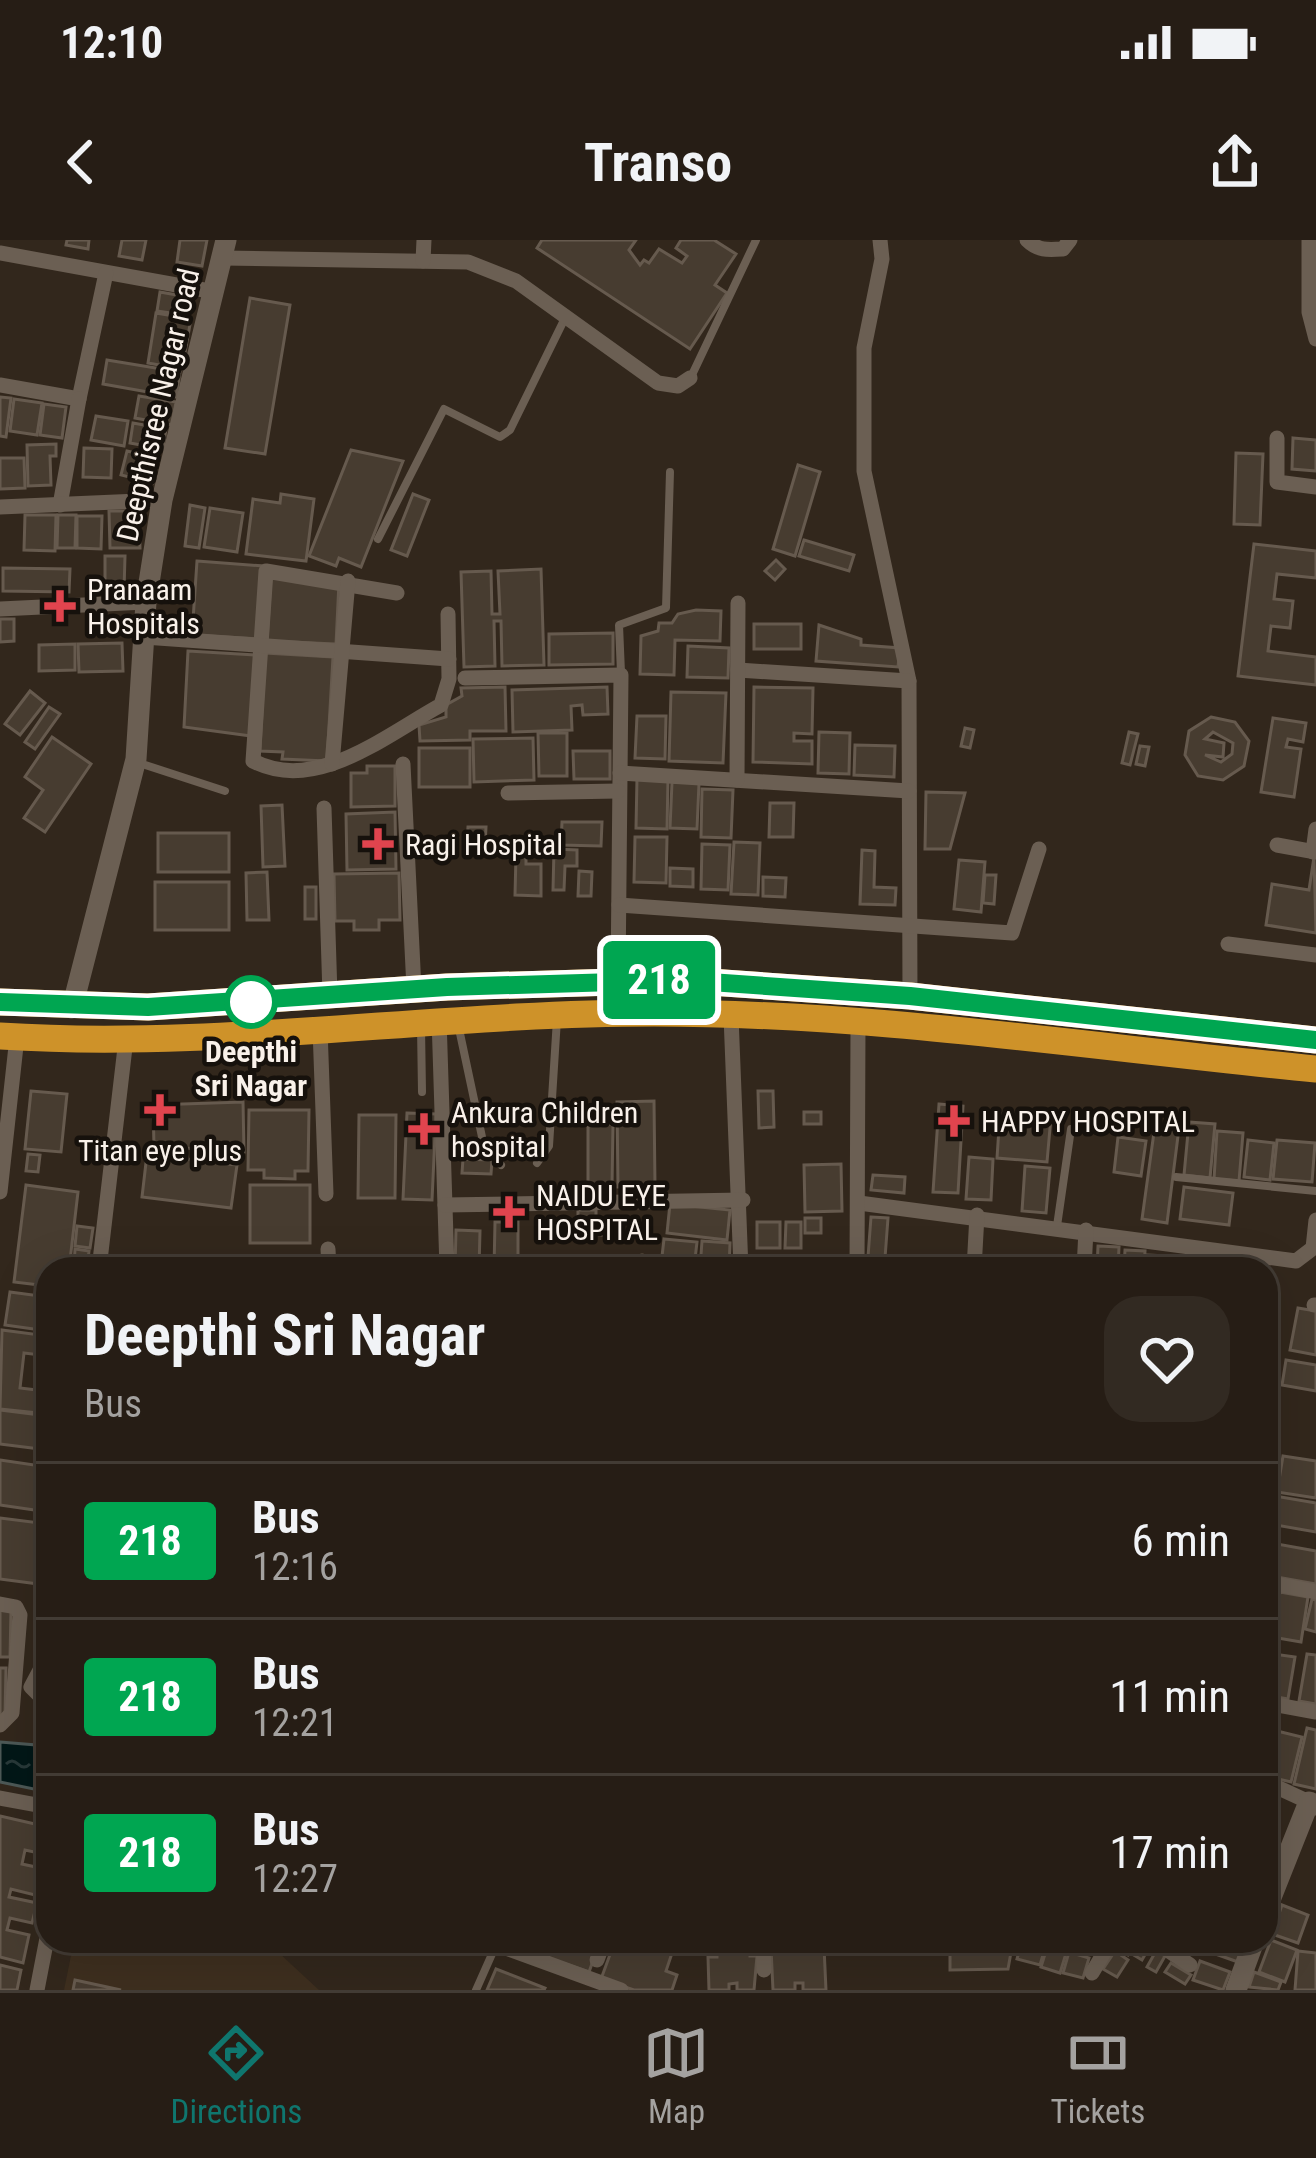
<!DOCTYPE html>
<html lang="en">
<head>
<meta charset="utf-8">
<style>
	body { margin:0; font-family:"Roboto Condensed",sans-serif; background:#322a22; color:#f1f3f6; height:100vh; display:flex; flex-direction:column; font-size:45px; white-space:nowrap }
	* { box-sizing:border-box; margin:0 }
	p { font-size:39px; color:#a4a2a0 }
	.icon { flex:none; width:66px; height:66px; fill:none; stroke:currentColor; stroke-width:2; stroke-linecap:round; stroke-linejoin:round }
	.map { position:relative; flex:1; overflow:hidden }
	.sheet { position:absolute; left:36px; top:1017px; width:1242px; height:696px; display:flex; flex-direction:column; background:#261d15; border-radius:36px; box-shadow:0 12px 48px #0002,0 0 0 3px #423b34 }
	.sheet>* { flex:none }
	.badge { padding:0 24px; border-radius:9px; font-size:42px; line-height:78px }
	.map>.badge { position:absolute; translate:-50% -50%; box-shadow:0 0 0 6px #fff }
	.round { display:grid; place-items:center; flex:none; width:126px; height:126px; border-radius:36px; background:#322a22 }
	.headline { display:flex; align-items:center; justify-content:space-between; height:204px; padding:0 48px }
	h1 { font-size:57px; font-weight:700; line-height:90px }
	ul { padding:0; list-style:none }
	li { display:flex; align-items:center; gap:36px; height:156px; padding:0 48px; border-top:3px solid #423b34 }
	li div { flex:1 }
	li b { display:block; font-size:45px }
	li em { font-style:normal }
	li .badge { min-width:132px; font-weight:700; text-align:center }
	.status { display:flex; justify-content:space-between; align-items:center; height:84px; padding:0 60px; background:#261d15; direction:ltr }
	.status svg { height:33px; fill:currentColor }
	header { display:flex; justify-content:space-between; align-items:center; height:156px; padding:0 48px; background:#261d15; font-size:54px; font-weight:700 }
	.menu { display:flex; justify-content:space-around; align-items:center; height:168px; border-top:3px solid #423b34; background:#261d15; font-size:33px; color:#a4a2a0 }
	.menu a { display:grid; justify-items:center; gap:6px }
	.menu .on { color:#0f766e }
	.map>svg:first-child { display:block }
	.built { fill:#3e2f1f }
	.water { fill:url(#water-ripples); stroke:#4c5856; stroke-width:3 }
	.building { fill:#473c30; stroke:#665a4e; stroke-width:3; fill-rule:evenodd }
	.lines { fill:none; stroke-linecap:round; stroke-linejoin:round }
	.lane { stroke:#6b5f53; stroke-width:8 }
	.street { stroke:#6b5f53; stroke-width:15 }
	.secondary { stroke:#6b5f53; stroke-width:21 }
	.highway { stroke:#ce9229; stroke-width:27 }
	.line-casing { stroke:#fff; stroke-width:27 }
	.line { stroke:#00a651; stroke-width:18 }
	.health-dot { fill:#e0444e; stroke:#16110c; stroke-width:4.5 }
	.stop-dot { fill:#fff; stroke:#00a651; stroke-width:6 }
	.labels { text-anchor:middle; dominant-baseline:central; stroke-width:9; stroke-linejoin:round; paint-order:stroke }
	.street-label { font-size:30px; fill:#f9f1ea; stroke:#16110c }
	.poi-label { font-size:30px; fill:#f9f1ea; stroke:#16110c; text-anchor:start }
	.stop-label { font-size:30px; font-weight:bold; fill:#f9f1ea; stroke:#16110c }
</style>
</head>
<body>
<div class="status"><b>12:10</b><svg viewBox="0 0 49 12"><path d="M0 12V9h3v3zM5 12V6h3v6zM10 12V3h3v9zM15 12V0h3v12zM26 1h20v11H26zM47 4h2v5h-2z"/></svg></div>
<header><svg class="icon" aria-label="back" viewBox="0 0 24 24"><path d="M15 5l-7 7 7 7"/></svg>Transo<svg class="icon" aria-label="share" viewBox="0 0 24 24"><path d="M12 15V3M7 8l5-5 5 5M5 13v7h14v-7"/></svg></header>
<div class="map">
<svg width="1316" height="1750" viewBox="0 0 1316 1750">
	<defs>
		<pattern id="water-ripples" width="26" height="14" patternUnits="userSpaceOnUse" patternTransform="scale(3)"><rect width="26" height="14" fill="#021717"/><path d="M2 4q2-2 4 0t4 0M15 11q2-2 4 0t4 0" fill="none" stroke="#283939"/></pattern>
	</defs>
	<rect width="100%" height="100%" fill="#32271c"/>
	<path class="built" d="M74,1701H266L319,1750H64Z"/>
	<path class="water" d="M0,1502L48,1506V1552L0,1542Z"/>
	<g class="building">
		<path d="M67,0H89L88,9L66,5Z"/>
		<path d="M122,0H146L142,20L119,16Z"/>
		<path d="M180,0H207L202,26L177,22Z"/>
		<path d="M542,0H636L629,10L640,25L644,20L649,23L659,9L682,23L687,16L676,8L681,0H714L736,14L715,45L727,53L690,109L537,8Z"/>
		<path d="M160,52L188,57L184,75L157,71Z"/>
		<path d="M250,58L290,65L265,214L225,208Z"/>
		<path d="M156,73L191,79L182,129L148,123Z"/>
		<path d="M107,120L180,132L176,157L103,144Z"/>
		<path d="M139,156L176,162L172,185L135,178Z"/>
		<path d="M0,157L11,158L6,197L0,196Z"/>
		<path d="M14,159L42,163L37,195L10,191Z"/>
		<path d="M44,164L66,167L62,198L40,195Z"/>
		<path d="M96,176L128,181L124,206L91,200Z"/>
		<path d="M133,183L166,189L163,209L130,203Z"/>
		<path d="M1293,198L1316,200V231L1292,229Z"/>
		<path d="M56,204V216H50L51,245L28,246L27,205Z"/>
		<path d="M84,208L112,209L111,238L83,237Z"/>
		<path d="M351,210L403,221L361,327L339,318L336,326L309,316Z"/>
		<path d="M127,211L158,218L153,243L121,235Z"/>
		<path d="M1236,213L1263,214L1260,285L1234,284Z"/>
		<path d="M0,218H24L25,248L0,249Z"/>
		<path d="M798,225L820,232L795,316L773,309Z"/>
		<path d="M281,254L314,259L306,321L246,314L253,259L280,263Z"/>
		<path d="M413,254L429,260L407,316L391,310Z"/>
		<path d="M190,265L205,268L199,308L185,306Z"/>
		<path d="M210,268L243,273L237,312L204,307Z"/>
		<path d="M109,271H139L140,308H110Z"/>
		<path d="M25,275H56L55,311L24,310Z"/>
		<path d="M58,275H76L75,308H57Z"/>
		<path d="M77,276H102L101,309L77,308Z"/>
		<path d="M804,300L854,315L849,331L799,316Z"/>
		<path d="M1254,304L1316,311V338L1277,334L1274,359L1293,361L1290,388L1271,386L1268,411L1316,417V445L1238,436Z"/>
		<path d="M105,316H125L124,350H105Z"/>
		<path d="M776,320L785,329L775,340L765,331Z"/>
		<path d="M197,321L264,326L259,399L192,395Z"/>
		<path d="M3,328L70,329L69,352L3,351Z"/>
		<path d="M541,329L544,425L502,426L501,381H494L495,426L464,427L461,332L491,331L492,374H500L498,331Z"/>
		<path d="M271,338L339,342L336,404L267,401Z"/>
		<path d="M696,370L721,371L720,401L675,400L674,435L640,434L641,396L658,391L659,383H672L678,374Z"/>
		<path d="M0,379H14V401L0,402Z"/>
		<rect x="754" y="384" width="47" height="25"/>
		<path d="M819,385L861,399V405L900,408L898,427L816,421Z"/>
		<path d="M613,393V424L549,425V394Z"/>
		<path d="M122,403L123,431L79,432L78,404Z"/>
		<path d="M75,404V430L39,431V405Z"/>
		<path d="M688,406L729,408L728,438L687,437Z"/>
		<path d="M188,411L255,415L251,496L184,487Z"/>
		<path d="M265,413L333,417L327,521L282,519L283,512L260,511Z"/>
		<path d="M505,447L506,491H470V500L420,501L419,485L446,477V465L462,456L461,448Z"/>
		<path d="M607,447L608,474L583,475L582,465L571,466L572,490L513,492L512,450Z"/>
		<path d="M754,447L813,448L812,494L794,493V501H812V524L753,522Z"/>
		<path d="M30,451L45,463L20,495L5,484Z"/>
		<path d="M671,452L726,453L723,523L669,521Z"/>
		<path d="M49,467L60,474L35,509L25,502Z"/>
		<path d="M637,476H666L665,519L635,518Z"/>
		<path d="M1211,477L1235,482L1249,501L1244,526L1223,540L1198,536L1185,515L1189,491ZM1213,492L1233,503L1232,514L1221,522L1205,515L1223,517L1224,503L1205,499Z"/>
		<path d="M1273,478L1306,483L1303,502L1288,499L1286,507L1301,509L1294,557L1261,552Z"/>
		<path d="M965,488L974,490L970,508L961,506Z"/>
		<path d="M819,492L850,493L849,534L818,533Z"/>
		<path d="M1129,492L1138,494L1130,525L1122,523Z"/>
		<path d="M538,493H567V536H539Z"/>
		<path d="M52,497L91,524L45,592L24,578L43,550L25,537Z"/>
		<path d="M533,498L534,540L474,542L473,499Z"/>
		<path d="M855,505L895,506L894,537L854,535Z"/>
		<path d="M1140,506L1149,507L1145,526L1136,524Z"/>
		<rect x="419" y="508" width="51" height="39"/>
		<path d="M573,511H610V539H574Z"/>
		<path d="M367,526H395V566L351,567V533H367Z"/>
		<path d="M637,538L668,539L667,589L636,588Z"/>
		<path d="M672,542L699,543L697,589L670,588Z"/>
		<path d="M702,549L733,550L731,598L701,597Z"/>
		<path d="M926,552L965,553L950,609H925Z"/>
		<path d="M770,563H794L793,597H769Z"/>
		<path d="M282,565L285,626L263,627L261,566Z"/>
		<path d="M395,572L396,629L347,630L346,574Z"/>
		<path d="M562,582H602L601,606L561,605Z"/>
		<path d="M468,587H486L485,605L467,604Z"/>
		<rect x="158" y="593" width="71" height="39"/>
		<path d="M635,597H667L666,643L634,642Z"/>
		<path d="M734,602L760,603L758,655L731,654Z"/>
		<path d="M702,604L730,605L728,650L701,649Z"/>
		<path d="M554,609L577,610V626H565L564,650H553Z"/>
		<path d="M862,610L875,611L874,647L896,648L895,665L860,664Z"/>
		<path d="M516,615H526V624H541V656L515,655Z"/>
		<path d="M1314,617L1316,693L1266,685L1272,644L1309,650Z"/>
		<path d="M959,620L985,622L981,672L954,669Z"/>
		<path d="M670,628L693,629V647L670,646Z"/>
		<path d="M579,631L592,632L591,656H578Z"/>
		<path d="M267,632L269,680H247L246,633Z"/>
		<path d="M399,633L400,680H379V690H354V681H335L334,634Z"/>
		<path d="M985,635H996L994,664L983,663Z"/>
		<path d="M763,637L786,638L785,657L763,656Z"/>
		<rect x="155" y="642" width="74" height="48"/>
		<rect x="305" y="647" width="11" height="32"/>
		<path d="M31,851L67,854L61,912L25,909Z"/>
		<path d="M758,851H773L774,887L759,888Z"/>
		<path d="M654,861L655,946L618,947L617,862Z"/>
		<path d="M243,862L244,912L154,906L153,865Z"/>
		<path d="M939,864L963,866L958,953L933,952Z"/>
		<path d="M249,870H309L308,931H295V939L264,938V930H248Z"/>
		<rect x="804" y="872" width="17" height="12"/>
		<path d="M407,873L436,874L432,960L403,959Z"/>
		<path d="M1000,873L1051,877L1047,922L997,918Z"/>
		<path d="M359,875H396L395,958H358Z"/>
		<path d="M1189,882L1215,884L1210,938L1184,935Z"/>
		<path d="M588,884H613L612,946H588Z"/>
		<path d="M1155,885L1179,888L1167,983L1142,979Z"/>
		<path d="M1217,891L1243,893L1239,941L1214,939Z"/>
		<path d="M1118,897L1146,901L1141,936L1114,932Z"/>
		<path d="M1248,900L1274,903L1270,940L1244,937Z"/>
		<path d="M1277,900L1315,903L1312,942L1273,939Z"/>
		<path d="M28,914L40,915L38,932L26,931Z"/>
		<path d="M147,914L237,925L231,968L142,957Z"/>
		<path d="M969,917L993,919L991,960L966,959Z"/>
		<path d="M463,919L492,920L491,934L462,933Z"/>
		<path d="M841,924L842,971L805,972L804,925Z"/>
		<path d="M1025,926L1050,928L1046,973L1022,971Z"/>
		<path d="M873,935L905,937L904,953L871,950Z"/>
		<path d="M26,945L78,952L69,1029H48V1046L14,1042Z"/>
		<rect x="250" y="945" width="60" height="58"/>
		<path d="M1184,947L1233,953L1229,985L1180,979Z"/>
		<path d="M670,964L730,970L727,1000L667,993Z"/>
		<path d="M578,970H596V986H610V995H578Z"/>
		<path d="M871,977L888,978L885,1018L868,1017Z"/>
		<rect x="805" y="978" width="16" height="15"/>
		<path d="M495,982H518V1029H494Z"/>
		<rect x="757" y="982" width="23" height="26"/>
		<path d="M786,982H801V1008H785Z"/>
		<path d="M77,986L93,988L90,1008L75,1006Z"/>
		<path d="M456,990L480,991L479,1029H455Z"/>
		<path d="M664,999L697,1002L694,1028L661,1025Z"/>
		<path d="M702,1001L730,1003L729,1029H700Z"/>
		<path d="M1098,1006L1119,1007L1118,1029H1097Z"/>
		<path d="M75,1009L89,1011L87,1029L74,1027Z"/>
		<path d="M1125,1010L1145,1011L1144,1029H1124Z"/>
		<path d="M1147,1015L1167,1016L1166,1029H1147Z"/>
		<path d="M384,1018V1029H343V1019Z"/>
		<rect x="1170" y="1019" width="20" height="10"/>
		<path d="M10,1052L48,1057V1091L5,1085Z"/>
		<path d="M1298,1068L1316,1071V1115L1290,1110Z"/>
		<path d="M2,1090L48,1096V1174L0,1169ZM24,1113L41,1115L37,1150L20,1148Z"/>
		<path d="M1286,1120L1316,1125V1151L1282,1145Z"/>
		<path d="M0,1170L48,1176V1210L0,1204Z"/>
		<path d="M1283,1216L1316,1221V1258L1277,1252Z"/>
		<path d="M0,1220L48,1227V1272L0,1265Z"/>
		<path d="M1275,1256L1316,1263V1292L1270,1284Z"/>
		<path d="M0,1278L48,1284L46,1345L0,1339Z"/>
		<path d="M1266,1302L1316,1311V1344L1266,1335Z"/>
		<path d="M1280,1352L1308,1357L1301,1402L1272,1397Z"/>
		<path d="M1312,1359L1316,1360V1392L1305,1389Z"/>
		<path d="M0,1369H11L10,1417H0Z"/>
		<path d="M1266,1413L1295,1417L1288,1459L1266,1455Z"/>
		<path d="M1307,1414L1316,1415V1464L1299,1461Z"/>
		<path d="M0,1428H6L5,1475H0Z"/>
		<path d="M1307,1488L1316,1490V1549L1294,1544Z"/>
		<path d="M1277,1491L1302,1497L1291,1542L1266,1536Z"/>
		<path d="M0,1576L48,1587V1615L25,1610L22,1624L45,1629L39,1656L11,1649L9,1657L37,1663L32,1683L10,1678L7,1690L29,1695L23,1723L0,1717Z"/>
		<path d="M1282,1665L1308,1675L1298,1703L1272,1694Z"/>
		<path d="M1271,1700L1297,1710L1285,1742L1259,1732Z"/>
		<path d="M540,1701H600L589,1732L536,1714Z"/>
		<path d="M615,1701H676L666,1731L677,1735L672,1750H634L601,1739Z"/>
		<path d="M707,1701H756L757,1709H750V1716H757L754,1750H737V1743L729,1744V1750H709L708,1717H717V1712H708Z"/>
		<path d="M771,1701H824H815V1707H824L826,1750H803V1743H795V1750H773L771,1708H780V1702Z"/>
		<path d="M950,1701H1013L1008,1729L950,1730Z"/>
		<path d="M1022,1701H1047L1040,1725L1017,1719Z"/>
		<path d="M1049,1701L1068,1707L1060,1733L1041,1727Z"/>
		<path d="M1073,1701H1103L1097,1716L1071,1706Z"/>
		<path d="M1121,1701H1136L1128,1715L1116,1708Z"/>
		<path d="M1140,1701L1150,1706L1142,1720L1132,1714Z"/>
		<path d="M1210,1701L1243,1709L1238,1722L1207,1711Z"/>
		<path d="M1115,1711L1128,1720L1117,1737L1103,1729Z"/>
		<path d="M1156,1711L1165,1716L1156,1732L1147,1727Z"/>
		<path d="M1298,1711L1316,1713V1750H1295Z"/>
		<path d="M1069,1712L1089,1718L1083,1738L1063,1733Z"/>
		<path d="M1200,1721L1230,1732L1223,1750L1193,1740Z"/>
		<path d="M1171,1723L1191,1735L1185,1744L1165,1732Z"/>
		<path d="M0,1725L21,1730L17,1750H0Z"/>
		<path d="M496,1729L545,1748L544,1750H487Z"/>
		<path d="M1254,1732L1281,1742L1278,1750L1249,1747Z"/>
		<path d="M75,1740L121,1750H73Z"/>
	</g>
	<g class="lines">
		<g class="lane">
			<path d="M691,137L756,0"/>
			<path d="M378,299L444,169L500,197L510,190L565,78"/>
			<path d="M621,433L619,385L666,368L670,232"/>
			<path d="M136,522L225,551"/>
			<path d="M458,784L485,911L501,925"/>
			<path d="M421,787L422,852"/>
			<path d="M537,923L549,906L557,779"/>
			<path d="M1176,937L1316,951"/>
			<path d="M1057,986L1071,889"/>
			<path d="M476,1750L492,1714"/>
		</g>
		<g class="street">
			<path d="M880,0L882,19L864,108V231L909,441L910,756"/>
			<path d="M1027,0C1038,11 1048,10 1063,9L1070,0"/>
			<path d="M1309,0V72L1316,99"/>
			<path d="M0,13L215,52"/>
			<path d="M223,18L468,22L516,41L658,143L678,146L690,138"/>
			<path d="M423,21L424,0"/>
			<path d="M0,145L79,159L106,33"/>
			<path d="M1277,198V242L1316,247"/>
			<path d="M60,265L79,159"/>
			<path d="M0,267L162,260"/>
			<path d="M397,353L266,331L253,521C316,554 386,495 441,465L449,439L448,374"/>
			<path d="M0,369L146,362"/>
			<path d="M144,397L449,419"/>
			<path d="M738,430L909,441"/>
			<path d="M465,438L621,435L618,740"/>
			<path d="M332,524L348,341"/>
			<path d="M403,524L414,749"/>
			<path d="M620,533L909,551"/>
			<path d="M737,540L738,363"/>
			<path d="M508,553L618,551"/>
			<path d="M324,568L330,755"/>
			<path d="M1277,605L1316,612"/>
			<path d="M1313,612L1316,589"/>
			<path d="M619,665L1012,693L1039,609"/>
			<path d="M1228,704L1316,715"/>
			<path d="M731,776L741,1029"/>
			<path d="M439,778L447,1029"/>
			<path d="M320,789L326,954"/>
			<path d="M0,952L17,797"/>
			<path d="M859,963L1296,1021L1313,1008L1316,980"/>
			<path d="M445,965L743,960"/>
			<path d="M328,1009L329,1029"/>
			<path d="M642,1021L659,1029"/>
			<path d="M99,1029L126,799"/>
			<path d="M857,1029L858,786"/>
			<path d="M974,1029L977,975"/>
			<path d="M1084,1029L1086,990"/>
			<path d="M1314,1065H1316"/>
			<path d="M1266,1218L1269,1200"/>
			<path d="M1266,1342L1316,1352"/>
			<path d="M0,1364L16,1367L20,1375L12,1473L0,1485"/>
			<path d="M48,1415L31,1447L48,1464"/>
			<path d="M1266,1463L1316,1472"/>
			<path d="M1266,1542L1309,1562"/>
			<path d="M0,1558L48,1567"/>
			<path d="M763,1701L764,1730"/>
			<path d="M1154,1701L1190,1725"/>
			<path d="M495,1704L621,1750"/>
			<path d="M597,1720L604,1701"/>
			<path d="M1092,1733L1111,1701"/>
			<path d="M37,1750L48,1693"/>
		</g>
		<g class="secondary">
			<path d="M72,768L136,519L146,362L162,260L226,0"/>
			<path d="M1266,1670L1309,1562L1316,1565"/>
			<path d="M1236,1750L1254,1701"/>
		</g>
		<g class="highway">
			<path d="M0,762L148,767L447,747L681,740L910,756L1316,800"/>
			<path d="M0,796C218,810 436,773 654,773C875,773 1097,808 1316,829"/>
		</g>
	</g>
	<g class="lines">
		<g class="line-casing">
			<path id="line" d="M0,762L148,767L447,747L681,740L910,756L1316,800"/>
		</g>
		<use href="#line" class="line"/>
	</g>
	<g class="health-dot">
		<path d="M54 348h12v12h12v12h-12v12h-12v-12h-12v-12h12z"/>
		<path d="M372 586h12v12h12v12h-12v12h-12v-12h-12v-12h12z"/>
		<path d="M154 852h12v12h12v12h-12v12h-12v-12h-12v-12h12z"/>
		<path d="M948 863h12v12h12v12h-12v12h-12v-12h-12v-12h12z"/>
		<path d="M418 871h12v12h12v12h-12v12h-12v-12h-12v-12h12z"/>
		<path d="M503 954h12v12h12v12h-12v12h-12v-12h-12v-12h12z"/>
	</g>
	<circle class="stop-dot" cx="251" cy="762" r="24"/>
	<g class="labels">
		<g class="street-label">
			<text transform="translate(158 165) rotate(-77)">Deepthisree Nagar road</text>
		</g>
		<g class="poi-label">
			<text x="87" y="349">Pranaam<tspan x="87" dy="34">Hospitals</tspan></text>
			<text x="405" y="604">Ragi Hospital</text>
			<text x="451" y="872">Ankura Children<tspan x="451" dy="34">hospital</tspan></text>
			<text x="981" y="881">HAPPY HOSPITAL</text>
			<text x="160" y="910" text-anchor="middle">Titan eye plus</text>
			<text x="536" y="955">NAIDU EYE<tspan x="536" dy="34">HOSPITAL</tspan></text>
		</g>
		<g class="stop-label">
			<text x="251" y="811">Deepthi<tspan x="251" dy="34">Sri Nagar</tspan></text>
		</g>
	</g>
</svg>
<b class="badge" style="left:659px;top:740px;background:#00a651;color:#fff">218</b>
<section class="sheet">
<div class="headline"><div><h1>Deepthi Sri Nagar</h1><p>Bus</p></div><a class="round"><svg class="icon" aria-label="heart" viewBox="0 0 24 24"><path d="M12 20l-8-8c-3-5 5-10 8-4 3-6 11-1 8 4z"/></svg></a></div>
<ul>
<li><span class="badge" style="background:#00a651;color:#fff">218</span><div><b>Bus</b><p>12:16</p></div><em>6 min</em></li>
<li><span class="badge" style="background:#00a651;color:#fff">218</span><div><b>Bus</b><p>12:21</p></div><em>11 min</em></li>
<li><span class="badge" style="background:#00a651;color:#fff">218</span><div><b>Bus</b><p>12:27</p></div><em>17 min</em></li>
</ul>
</section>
</div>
<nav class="menu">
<a class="on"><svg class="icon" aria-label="directions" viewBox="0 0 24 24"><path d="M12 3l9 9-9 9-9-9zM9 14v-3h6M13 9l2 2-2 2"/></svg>Directions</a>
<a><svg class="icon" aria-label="map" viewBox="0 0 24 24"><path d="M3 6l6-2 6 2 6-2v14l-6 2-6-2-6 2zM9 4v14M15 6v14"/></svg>Map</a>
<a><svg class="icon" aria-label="tickets" viewBox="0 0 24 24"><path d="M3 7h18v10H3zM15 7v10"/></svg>Tickets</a>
</nav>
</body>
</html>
